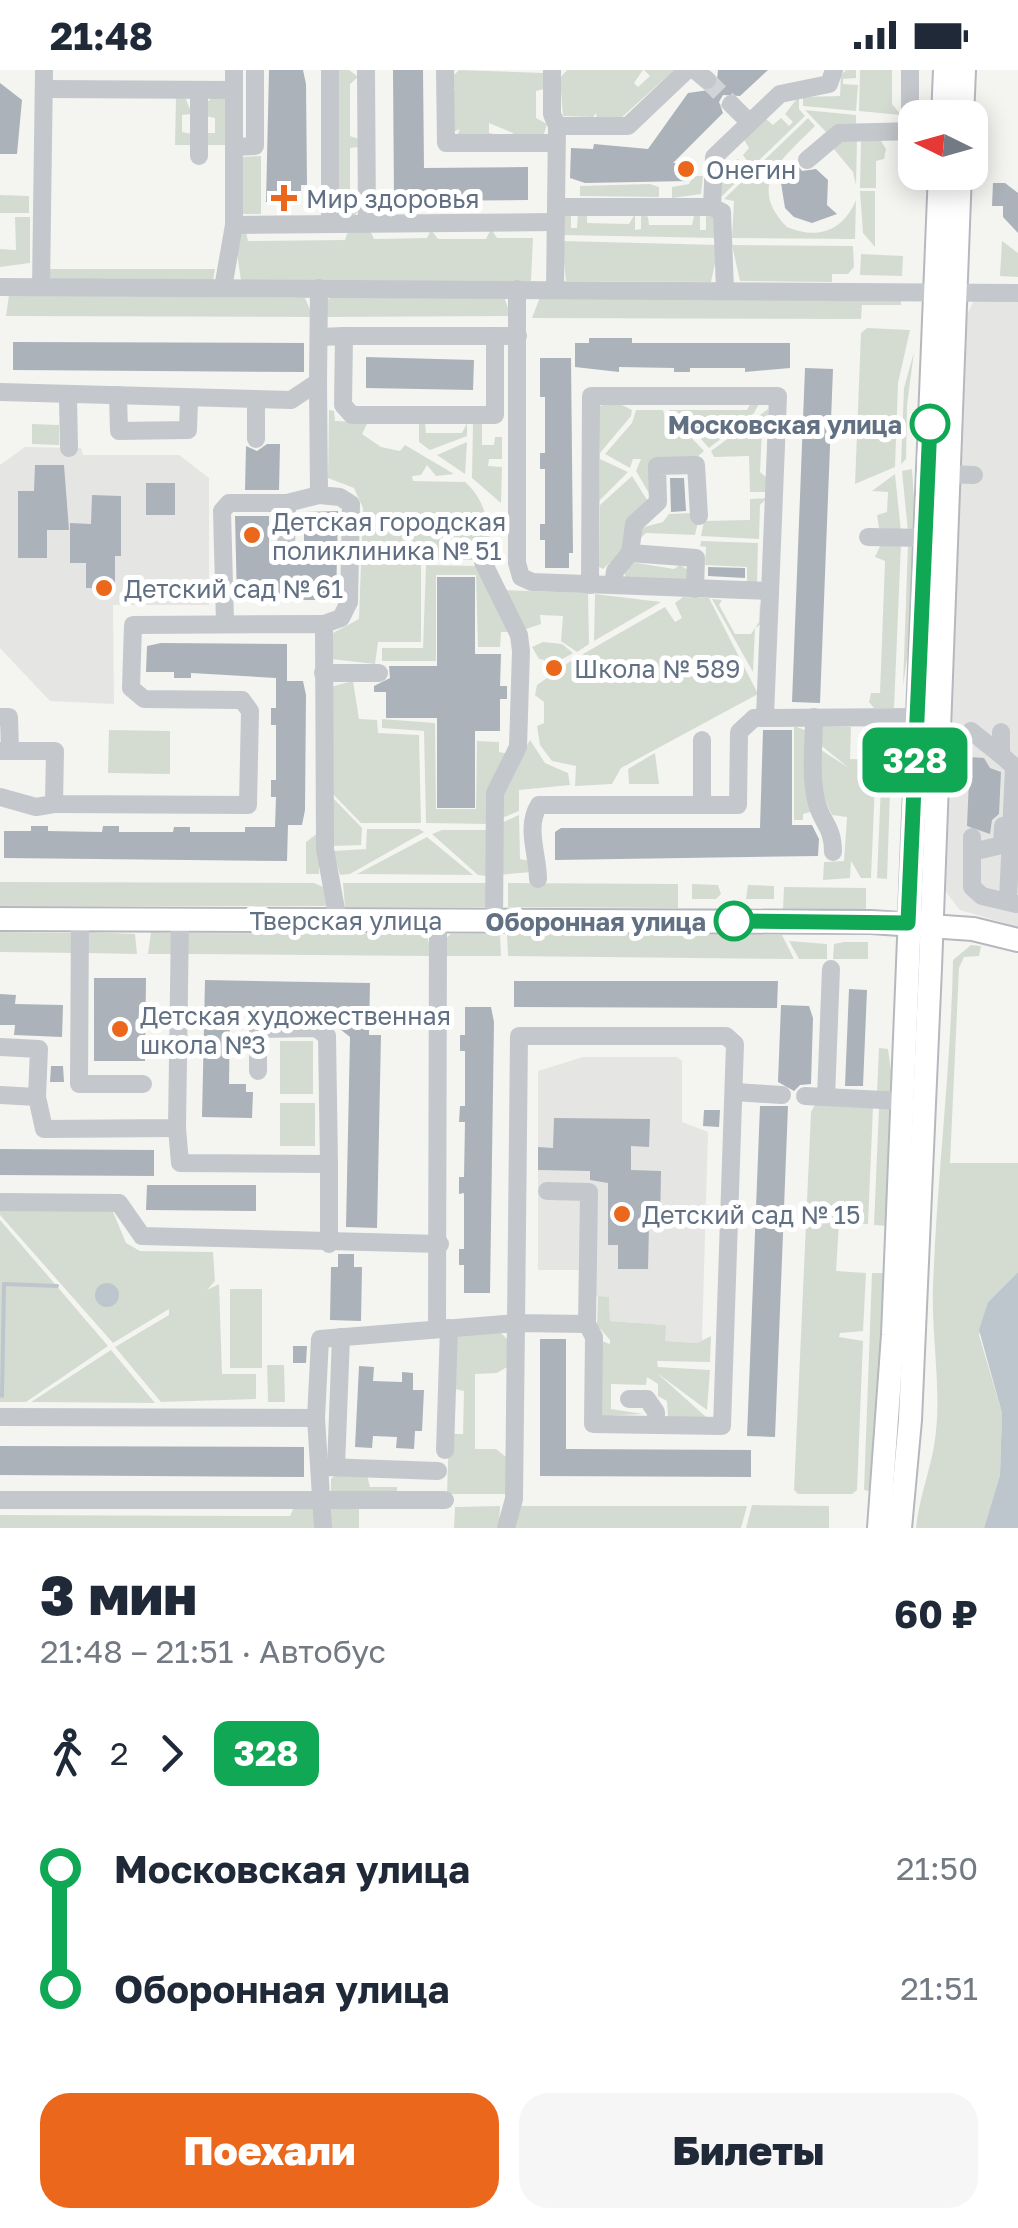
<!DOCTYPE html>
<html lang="ru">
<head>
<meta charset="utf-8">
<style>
	body { margin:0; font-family:"Golos Text",sans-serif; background:#f6f6f7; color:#1f2937; height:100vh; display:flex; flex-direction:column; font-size:38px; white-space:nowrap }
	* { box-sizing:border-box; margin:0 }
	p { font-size:32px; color:#747a83 }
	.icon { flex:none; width:55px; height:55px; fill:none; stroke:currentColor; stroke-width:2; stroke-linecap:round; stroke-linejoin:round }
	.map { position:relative; height:1458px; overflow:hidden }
	.details { display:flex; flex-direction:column; background:#fff; flex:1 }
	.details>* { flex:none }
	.badge { padding:0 20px; border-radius:15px; font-size:35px; line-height:65px }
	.needle { width:65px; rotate:275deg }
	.tools { position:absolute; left:898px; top:30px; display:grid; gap:20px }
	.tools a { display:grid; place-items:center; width:90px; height:90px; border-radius:20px; background:#fff; box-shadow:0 5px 25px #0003; font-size:50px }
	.map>.badge { position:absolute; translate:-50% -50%; box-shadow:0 0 0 5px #fff }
	.legs { display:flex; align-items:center; gap:15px; height:110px; padding:0 40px; font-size:32px }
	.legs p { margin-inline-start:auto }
	.overview { display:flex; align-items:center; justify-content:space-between; height:170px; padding:0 40px }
	h1 { font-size:55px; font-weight:800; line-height:75px }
	.button { display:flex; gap:20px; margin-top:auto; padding:20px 40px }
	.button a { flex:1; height:115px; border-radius:30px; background:#eb671b; color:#fff; font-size:40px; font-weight:800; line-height:115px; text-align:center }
	.button a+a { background:#f6f6f7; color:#1f2937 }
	ul { padding:0 40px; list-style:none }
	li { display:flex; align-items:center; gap:35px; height:120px; font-size:38px }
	li i { display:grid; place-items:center; width:15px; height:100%; margin:0 12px; background:currentColor }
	li i::after { content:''; width:25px; height:25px; margin:-12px; border:8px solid; border-radius:50%; background:#fff }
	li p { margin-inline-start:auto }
	li:first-child i { background:linear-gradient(#0000 50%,currentColor 0) }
	li:last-child i { background:linear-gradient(currentColor 50%,#0000 0) }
	.status { display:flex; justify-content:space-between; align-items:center; height:70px; padding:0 50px; background:#fff; direction:ltr }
	.status svg { height:28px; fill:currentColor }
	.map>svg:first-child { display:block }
	.built { fill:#e5e6e4 }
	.green { fill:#d4dcd2 }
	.water { fill:#bdc6cd }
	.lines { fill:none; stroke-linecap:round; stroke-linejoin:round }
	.stream { stroke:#bdc6cd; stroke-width:4 }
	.building { fill:#acb2b9 }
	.minor-tunnel { stroke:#d0d4d6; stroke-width:18; stroke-dasharray:18 9; stroke-linecap:butt }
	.major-casing { stroke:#b5b8bd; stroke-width:26 }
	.minor { stroke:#c4c7cb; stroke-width:18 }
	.major { stroke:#fff; stroke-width:22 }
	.line-1-casing { stroke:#fff; stroke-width:22 }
	.line-1 { stroke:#10a855; stroke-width:15 }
	.poi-dot { fill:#eb671b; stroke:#fff; stroke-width:4 }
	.stop-1-dot { fill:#fff; stroke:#10a855; stroke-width:5 }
	.labels { text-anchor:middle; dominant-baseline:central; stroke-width:10; stroke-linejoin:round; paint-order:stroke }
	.poi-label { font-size:25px; fill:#627083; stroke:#fff; text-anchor:start }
	.stop-label { font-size:25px; font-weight:bold; fill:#627083; stroke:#fff; text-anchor:end }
	.street-label { font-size:25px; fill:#627083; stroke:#fff }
</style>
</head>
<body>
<div class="status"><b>21:48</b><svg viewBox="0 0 49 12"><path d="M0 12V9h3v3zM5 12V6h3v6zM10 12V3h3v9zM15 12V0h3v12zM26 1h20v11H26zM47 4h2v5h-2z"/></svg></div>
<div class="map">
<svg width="1018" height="1458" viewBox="0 0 1018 1458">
	<rect width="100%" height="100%" fill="#f4f5f1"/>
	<g class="built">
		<path d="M977,225L1018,227V857L960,840L942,817L964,250Z"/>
		<path d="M25,377L81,378L83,385H179L209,408V535H113L114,634L50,631L0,578V395Z"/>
		<path d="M583,987H677L682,991V1052L708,1062L702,1271L697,1273L664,1271L665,1255L610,1251L609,1227L581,1226V1200H538V1001Z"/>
	</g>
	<g class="green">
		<path d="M336,0H349L358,7L350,14V66L359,69L358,77L350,78V130L358,131L361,138L354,146H350V135H339L338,145Z"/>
		<path d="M459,0L544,3V19L536,21V48L547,54L544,64L511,67L513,63L489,53V63L508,67L457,65L460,59L453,62L451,18L455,19L451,8Z"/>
		<path d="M567,0H643L634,13L638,17L650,6L644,0H674L621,48H597L596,43L593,47L563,46L560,8Z"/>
		<path d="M846,0H856V8L843,9V14L858,15L856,41L803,36V27L840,26L841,5Z"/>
		<path d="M860,0H892V34L901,45L859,41Z"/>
		<path d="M799,26V39L805,46L721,127L720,98L738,89L746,98L750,95L743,85L749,78L743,68L766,49L773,55L781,48L789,56L793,52L785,44Z"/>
		<path d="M176,27H185L192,44L182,45V62L192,64V75H175Z"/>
		<path d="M213,27L225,29V75H206L205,63H215V48L206,46V33Z"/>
		<path d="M805,40L856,45V56L834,57L826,62Z"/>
		<path d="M808,48L815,56C784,88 745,114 787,157C818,170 843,161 856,130L855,169L732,168L734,131L724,129Z"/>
		<path d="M845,69H857L856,115L853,102L833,78Z"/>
		<path d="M861,69L881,71L886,79L884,89L876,91V118H860Z"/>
		<path d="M261,86V144H242V87Z"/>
		<path d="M693,106H703L701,124L672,128V117L689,114Z"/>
		<path d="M650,114L659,117V127L580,126V116Z"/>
		<path d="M860,121H875V177L863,163Z"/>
		<path d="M0,125L29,126V143H0Z"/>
		<path d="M578,143L587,144V153L629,154L635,144V160L641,159V143L648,147L649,155H692L694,146L700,145V160H706V145H716L719,168L561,165L564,145L571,144V158H577Z"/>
		<path d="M15,147H30V193L0,197V179L16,180Z"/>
		<path d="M491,159L497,168H533L531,211H241L235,168L246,162L248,171L345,170L348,161L370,160L374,169L427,168L431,160L438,169H486Z"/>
		<path d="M562,171L719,175L711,212L566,211Z"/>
		<path d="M1002,171L1018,183V207L1000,206Z"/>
		<path d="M732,175L853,176L854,197L848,204H832V212L740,211Z"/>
		<path d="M861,184L903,186L902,206L860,205Z"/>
		<path d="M50,199H215L213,210H50Z"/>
		<path d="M9,225L305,228L313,247L6,246Z"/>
		<path d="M332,226L504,227L511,246L326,247V231Z"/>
		<path d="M540,227L901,228V235H862L861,249L532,248Z"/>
		<path d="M867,258L910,260L898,313L895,397L855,414L861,263Z"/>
		<path d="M914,282L907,335L906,389L901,394L904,318Z"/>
		<path d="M752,331L760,332L754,343L709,378L692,359L669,349V340H747Z"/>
		<path d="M616,332L632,340L631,346L600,383L599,336Z"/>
		<path d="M768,339L770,355L762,360L760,402L767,408V422H750L749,386L714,387L711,381Z"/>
		<path d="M329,340L334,341L335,351L368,352L362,364L381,377L400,381L405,375L454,404L436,406L427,395L421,405L412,406L413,411L465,412C489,433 488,459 492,490H369V493L421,494V572H378L375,594L331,589V564L359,549L363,438L354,418L328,408Z"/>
		<path d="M636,340H663L667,353L683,359L704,381L697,387L652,388L653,430L636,401L641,389H633L630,398L605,384L632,353Z"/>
		<path d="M419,353H425L426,363H462L467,353V366L430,380L419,372Z"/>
		<path d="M473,353H482V375H494L495,367H502V389H489L488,396L502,397L501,433L472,408Z"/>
		<path d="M32,354L59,355V375L32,374Z"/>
		<path d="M467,372L465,404L437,385Z"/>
		<path d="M600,389L628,402L599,431Z"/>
		<path d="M912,399L916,459L908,462L902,401Z"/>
		<path d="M895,404L901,462L879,458L877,445L887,442L888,422L872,421Z"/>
		<path d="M632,406L649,433L624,480L603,499L599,497L600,435Z"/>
		<path d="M767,428L760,435L759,469L701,466L704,451L750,450V429Z"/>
		<path d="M692,443L698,452L695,465L646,463L637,471V459L663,452L669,444Z"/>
		<path d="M701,471L758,473L757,514L747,513V497L705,495L706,477L700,476Z"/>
		<path d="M881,474H901L894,638H874L869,632L871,623H880L885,491L875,487Z"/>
		<path d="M908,474L915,478L911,561L903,616Z"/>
		<path d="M631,492L674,499L680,495L688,500L687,510L626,511L624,499Z"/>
		<path d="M426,495L478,496L508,562H501L500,577H478L476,505H436V591H382V578H423Z"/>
		<path d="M501,520L588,523L589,574L577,582L561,571L563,546L540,545L541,554L523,560Z"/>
		<path d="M595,524L661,532L594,571Z"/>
		<path d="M683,527L709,528L758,624L621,698L612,714L575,716L576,696L552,691L540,675L537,656L544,653V632L535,625L537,615L571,591L584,605L589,602L583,584L665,537L675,552L682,548L675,533Z"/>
		<path d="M712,529L722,530L719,535L735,564H751L759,552L760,532L763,553L755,558L753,602Z"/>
		<path d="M543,572L562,574L573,583L545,599L544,590L539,589L532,577Z"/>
		<path d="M353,611L359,649L377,650L378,663L419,665L421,753H361L332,723L330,617Z"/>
		<path d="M382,649L435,653L436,739H476L477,671L499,672V682L509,684L489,754L426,753L424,661L382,658Z"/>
		<path d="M794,656L810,662V742L803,744V750H794Z"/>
		<path d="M819,656L851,657L850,689L876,690L871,808H861L851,791L850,808L823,810L824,792L844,791L847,747L832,745L818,715V678L849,698L818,673Z"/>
		<path d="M109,660L170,661V704L108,703Z"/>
		<path d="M530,670L545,693L568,703L570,715L519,720V741L497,750L501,722Z"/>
		<path d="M655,683L659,714H629L628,699Z"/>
		<path d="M882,691L891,692L887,809L877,808Z"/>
		<path d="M332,727L362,758L361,775L332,776Z"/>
		<path d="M519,745L520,789L530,791L532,802L498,805L497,755Z"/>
		<path d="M367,759H419L424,762L350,804L340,805L333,781L366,779Z"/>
		<path d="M442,760H488L486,806L478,805L432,764Z"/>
		<path d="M319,762V804H306V772Z"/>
		<path d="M427,767L473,805L357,804Z"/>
		<path d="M0,812L314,813L323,817L329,836H0Z"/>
		<path d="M343,813H489V837H345Z"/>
		<path d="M508,813L678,814V838L508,837Z"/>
		<path d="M692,814L718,815L721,824L716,829H692Z"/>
		<path d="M748,815L774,816V829H746Z"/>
		<path d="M784,817L866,818V839H783Z"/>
		<path d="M0,862L74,863L77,883L0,882Z"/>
		<path d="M88,862L135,864L137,884L85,883Z"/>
		<path d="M151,862L174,863L173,884H148Z"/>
		<path d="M186,863L427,864L431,886L186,884Z"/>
		<path d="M451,864H500L501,886H444L445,869Z"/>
		<path d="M507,864L782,865L794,889L508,886Z"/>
		<path d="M789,871L827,874V889H799Z"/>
		<path d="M844,872H868V889H833L834,874Z"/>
		<path d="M971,875L981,876L979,886L964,887L959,898L950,1093H1018V1202L988,1232L979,1265L1002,1343L1000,1405L984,1458H916C919,1429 929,1404 934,1376C943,1324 931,1269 933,1216C937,1107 951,996 953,890Z"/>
		<rect x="280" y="971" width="33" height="53"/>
		<path d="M879,978L888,979L894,1023L877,1022Z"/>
		<rect x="280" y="1033" width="35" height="43"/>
		<path d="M816,1033L873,1037L868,1154L839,1153L836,1201L866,1203L863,1261L840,1263L839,1267L863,1271L857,1420L852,1424H798L794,1420L811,1042Z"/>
		<path d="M879,1037L893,1039L888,1156L874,1155Z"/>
		<path d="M0,1139L113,1142L126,1173L140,1181L213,1182L215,1211L207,1220L219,1214L222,1304H256V1329L161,1332L115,1277L169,1245V1239L113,1273L0,1145Z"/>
		<path d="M0,1150L108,1276L26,1332H0Z"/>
		<path d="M872,1203H886L873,1422L864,1420Z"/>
		<rect x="230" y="1219" width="32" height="79"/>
		<path d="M598,1226L609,1227L610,1251L666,1255L665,1271L697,1273L711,1266L710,1292L657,1291L658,1297L710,1300L707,1340L657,1303L706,1347L668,1348L667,1331L658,1326V1314L647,1307L646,1315L611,1314V1339L643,1344L601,1346L602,1271L610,1274V1270L597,1255Z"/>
		<path d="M500,1262L508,1270L507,1297L497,1303L475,1304V1379H496L506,1387L508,1424H447L449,1364H463L464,1321L455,1319L452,1273L460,1264Z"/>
		<path d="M111,1280L155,1333L31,1332Z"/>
		<path d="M267,1295H284L285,1332H268Z"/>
		<path d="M339,1402L367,1405L370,1417H397V1424H331V1409Z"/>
		<path d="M752,1435L829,1436V1458H746Z"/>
		<path d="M500,1436L499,1458H454L455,1437Z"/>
		<path d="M521,1436H747L741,1458H513Z"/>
		<path d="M294,1437H318V1458H0V1445L290,1446Z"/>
		<path d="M331,1437L359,1438V1458H331Z"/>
	</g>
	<g class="water">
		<path d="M1018,1202V1458H984L1000,1405L1002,1343L979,1260L988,1232Z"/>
		<circle cx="107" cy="1225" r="12"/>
	</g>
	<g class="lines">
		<path class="stream" d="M2,1326L4,1214L57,1216"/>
	</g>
	<g class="building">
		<path d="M269,0H303L306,14L307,115H301V128L292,131L266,132Z"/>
		<path d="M393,0H423L424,98L528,97V130L394,131Z"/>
		<path d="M718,0H768L740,26L723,25L719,32L723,43L673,93H690L689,111L585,113L570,108L571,78L593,79L594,74L648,79L688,23L716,19Z"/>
		<path d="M0,13L22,30L17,84H0Z"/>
		<path d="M795,92L802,101L816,99L828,110L827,135L837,144L812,153L794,147L785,138L781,113Z"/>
		<path d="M993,113H1005L1018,123V163L1003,147V136H992Z"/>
		<path d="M589,268H632V273H790V298L745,302V298H690V302H674V298L619,297V302L575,297V273H589Z"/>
		<path d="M13,272L304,273V302L13,300Z"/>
		<path d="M366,287L474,290L473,320L366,318Z"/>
		<path d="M540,288H571L573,483H569V498H545V470H540V454H545V399H540V383H545V327H540Z"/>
		<path d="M805,298L833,299L820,633L792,632Z"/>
		<path d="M267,374H280L279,420H245L246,376L257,381Z"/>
		<path d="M35,395H64L69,460H47V488H18V421H34Z"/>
		<path d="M670,408H684L686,441L671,442Z"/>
		<rect x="146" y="413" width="29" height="32"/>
		<path d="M92,425L121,426V486H115V518H86V493H70V453L91,454Z"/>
		<path d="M338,441L336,530H237L235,446H269V489L287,493L304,490V442Z"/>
		<path d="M708,497L745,498V508L708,506Z"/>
		<path d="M437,507H475V584H501L500,616H507V629H500V661H475V738H437V648H386V622H374V616L390,608L389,596H437Z"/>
		<path d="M161,573L287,574V611H303L306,625L305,740L302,755H288L287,791L4,788V761H31V756H48V761L102,762L103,756H119V762H173L174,757H190V762H245V757H275L276,727H271V710H276V655H271V638H276V608L191,603V608H174V602H146L147,576Z"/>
		<path d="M763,660H792V755H812L819,769L818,786L555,790V762L561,758H760Z"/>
		<path d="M970,687L984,688L990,698L1001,702L999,744L992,750L990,764L967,756Z"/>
		<path d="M94,908H146L145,991H94Z"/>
		<path d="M205,910L370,913L369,965H381L377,1158L346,1157L350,967L340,959V943L230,941L229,1014H246V1022H253L252,1048L202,1047Z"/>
		<path d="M514,911H778L777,938L514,937Z"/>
		<path d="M849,919L867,920L863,1016H845Z"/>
		<path d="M0,924L16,925L15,934L63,935L62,967L14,965L15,955H0Z"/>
		<path d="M781,935L809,936L813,948L811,1014L800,1015L794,1021L778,1012Z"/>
		<path d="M465,937H491L494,952L490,1223H464V1195H459V1179H464V1123L459,1124V1107H464L465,1052H459L460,1036H465V981H460V965H465Z"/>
		<path d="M51,996H63L64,1012H50Z"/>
		<path d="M760,1036H788L775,1367L747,1366Z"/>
		<path d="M704,1040H720L719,1057L703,1056Z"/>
		<path d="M554,1048L650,1049L649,1077L631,1076V1100L661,1101L660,1155H649L648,1199H618V1175H608V1113L590,1110V1101L538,1100V1077L553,1078Z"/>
		<path d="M0,1079L154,1080V1106L0,1105Z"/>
		<path d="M147,1115H256V1141L146,1140Z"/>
		<path d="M338,1184H354V1197H362L361,1251L330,1250L331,1197H338Z"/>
		<path d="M540,1269H566V1379L751,1380V1407L540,1406Z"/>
		<path d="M293,1276H307L306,1293H293Z"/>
		<path d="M359,1296L374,1297L373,1311L402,1312V1302L413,1303V1320H424L422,1361H415L414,1379L396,1378L397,1367L373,1366L372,1378L355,1377Z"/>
		<path d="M0,1376L304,1377V1407L0,1405Z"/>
	</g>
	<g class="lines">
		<path class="minor-tunnel" d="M707,10L731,34"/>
		<g class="major-casing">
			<g id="major">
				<path d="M943,48L945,0"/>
				<path d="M962,48L964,0"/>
				<path d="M0,849L871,852L973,859L1018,870"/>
				<path d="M879,1458L893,1265L940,102"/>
				<path d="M900,1458L910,1350L930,898L960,102"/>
			</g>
		</g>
		<g class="minor">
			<path d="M330,0V153"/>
			<path d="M366,0L367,152"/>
			<path d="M445,0L446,73H554"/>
			<path d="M552,0V44L557,56L555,219"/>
			<path d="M695,0L707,10"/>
			<path d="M910,0V61"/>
			<path d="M44,19L234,20"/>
			<path d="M199,20V86"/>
			<path d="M731,34L748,51"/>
			<path d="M557,56H628L687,0"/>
			<path d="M234,77L255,76V0"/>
			<path d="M807,90L839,63L915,61"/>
			<path d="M556,137H712L722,142L725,220"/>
			<path d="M712,137L714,87L780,24L829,14L834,0"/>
			<path d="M234,155L554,152"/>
			<path d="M0,217L1018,223"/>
			<path d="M41,217L44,0"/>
			<path d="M223,218L234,155V0"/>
			<path d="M517,219V493L521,507L532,512L770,521"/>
			<path d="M344,266H495"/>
			<path d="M320,267L344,266L343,335L352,345H495V266H518"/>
			<path d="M318,312L319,425L340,427L351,434L349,532L341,548L324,554"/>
			<path d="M0,322L291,330L318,312L319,218"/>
			<path d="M118,325L119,361L188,360L189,330"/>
			<path d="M68,327L69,378"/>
			<path d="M256,330V369"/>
			<path d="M947,404L974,405"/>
			<path d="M868,467L927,468"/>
			<path d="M286,481L287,433"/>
			<path d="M630,483L634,454L658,432L657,396L696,395L699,446"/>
			<path d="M483,492L519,565L521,581L518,677L495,723L494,851"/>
			<path d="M590,515L591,326H778L765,646"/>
			<path d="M613,515L615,501L630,483L696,488L695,519"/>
			<path d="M225,553L222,441L229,433H287L319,425"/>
			<path d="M323,603H379"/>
			<path d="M0,647H9L10,681"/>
			<path d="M814,647C814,674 810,704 816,730C821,753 833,755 833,782"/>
			<path d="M971,661L1001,685"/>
			<path d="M1001,662V685L1018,700"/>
			<path d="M0,681H55L54,734L248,735L250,641L242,630L144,629L131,618L133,555L324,554L325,779L338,850"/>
			<path d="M0,727L36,737L54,734"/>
			<path d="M702,735V670"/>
			<path d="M972,767V817L982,826L1016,834"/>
			<path d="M972,782L1002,775L1003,756"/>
			<path d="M538,809C538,785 525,757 539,735H738L739,662L754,648L917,647"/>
			<path d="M1008,831L1014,697"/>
			<path d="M80,849L79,1014H143"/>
			<path d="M0,977L39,979L37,1027"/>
			<path d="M258,1001V959L316,958L327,966L329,1094"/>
			<path d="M734,1022L782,1025"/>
			<path d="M0,1025L37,1027L44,1059L177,1058L180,850"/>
			<path d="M805,1026L902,1031"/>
			<path d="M826,1027L831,899"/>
			<path d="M177,1058L180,1093L329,1094V1174"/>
			<path d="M547,1121L589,1122L587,1254"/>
			<path d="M0,1132L119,1133L142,1166L440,1174"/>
			<path d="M437,1257L438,850"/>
			<path d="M629,1329H647L656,1342V1354"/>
			<path d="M0,1347L316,1348"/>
			<path d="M445,1380L449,1258"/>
			<path d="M326,1397L438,1401"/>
			<path d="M336,1397L341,1267"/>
			<path d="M0,1430H445"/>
			<path d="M323,1458L316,1348L320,1269L516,1253L587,1254L594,1267L593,1354L722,1356L735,974L726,966H519L516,1253L514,1429L506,1458"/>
		</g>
		<use href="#major" class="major"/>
	</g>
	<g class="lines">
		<g class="line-1-casing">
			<path id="line-1" d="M734,851L908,853L930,354"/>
		</g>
		<use href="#line-1" class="line-1"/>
	</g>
	<g class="poi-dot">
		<circle cx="686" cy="99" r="10"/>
		<path d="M279 113h10v10h10v10h-10v10h-10v-10h-10v-10h10z"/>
		<circle cx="252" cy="465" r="10"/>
		<circle cx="104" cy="518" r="10"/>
		<circle cx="554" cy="598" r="10"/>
		<circle cx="120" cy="959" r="10"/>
		<circle cx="622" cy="1144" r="10"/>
	</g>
	<g class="stop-1-dot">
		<circle cx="930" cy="354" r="18"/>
		<circle cx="734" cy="851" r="18"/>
	</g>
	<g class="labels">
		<g class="poi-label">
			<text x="706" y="99">Онегин</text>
			<text x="306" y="128">Мир здоровья</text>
			<text x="272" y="451">Детская городская<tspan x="272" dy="29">поликлиника № 51</tspan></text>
			<text x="124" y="518">Детский сад № 61</text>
			<text x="574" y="598">Школа № 589</text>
			<text x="140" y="945">Детская художественная<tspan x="140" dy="29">школа №3</tspan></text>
			<text x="642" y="1144">Детский сад № 15</text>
		</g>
		<g class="stop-label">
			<text x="902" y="354">Московская улица</text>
			<text x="706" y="851">Оборонная улица</text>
		</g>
		<g class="street-label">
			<text x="346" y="850">Тверская улица</text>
		</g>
	</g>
</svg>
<div class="tools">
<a><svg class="needle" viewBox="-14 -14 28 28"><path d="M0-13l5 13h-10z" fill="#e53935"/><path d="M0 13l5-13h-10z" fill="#747a83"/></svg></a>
</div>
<b class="badge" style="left:915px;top:690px;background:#10a855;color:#fff">328</b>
</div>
<section class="details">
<div class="overview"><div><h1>3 мин</h1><p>21:48 – 21:51 · Автобус</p></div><b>60 ₽</b></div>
<div class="legs"><svg class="icon" aria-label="walk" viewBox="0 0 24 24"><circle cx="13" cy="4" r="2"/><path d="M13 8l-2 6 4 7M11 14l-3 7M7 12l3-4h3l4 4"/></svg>2<svg class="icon" aria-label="forward" viewBox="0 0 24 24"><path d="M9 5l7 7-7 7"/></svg><b class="badge" style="background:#10a855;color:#fff">328</b></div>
<ul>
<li><i style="color:#10a855"></i><b>Московская улица</b><p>21:50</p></li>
<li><i style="color:#10a855"></i><b>Оборонная улица</b><p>21:51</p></li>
</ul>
<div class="button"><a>Поехали</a><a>Билеты</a></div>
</section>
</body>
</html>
